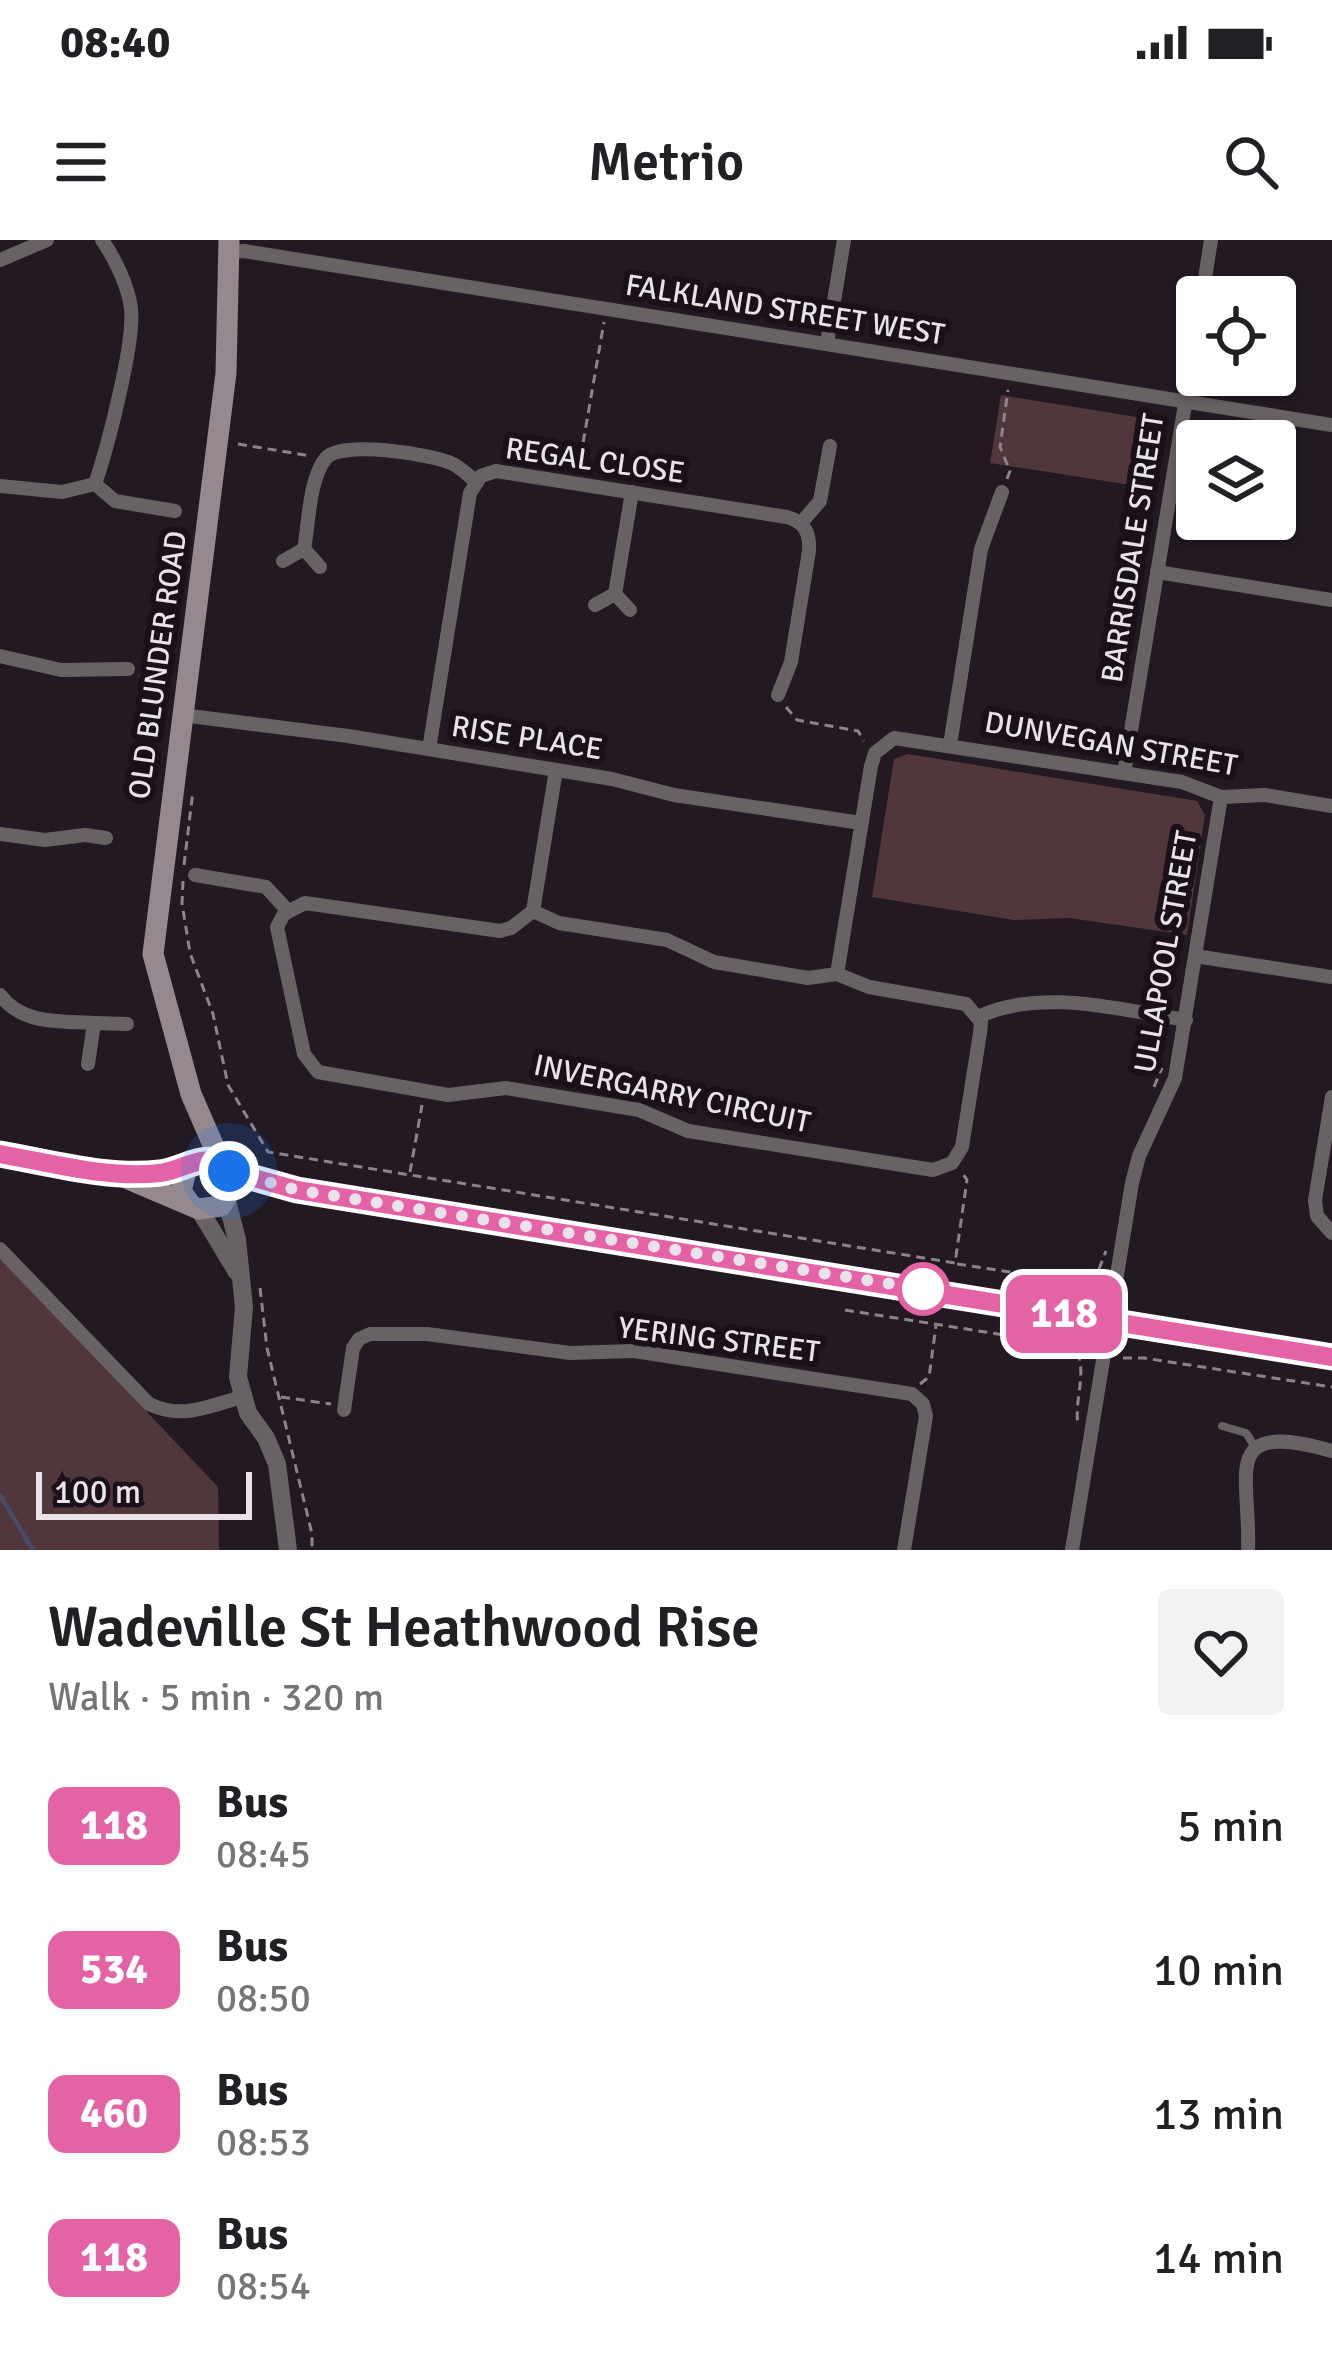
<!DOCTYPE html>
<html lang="en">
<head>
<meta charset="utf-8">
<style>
	body { margin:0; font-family:Signika,sans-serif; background:#f2f2f2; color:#202124; height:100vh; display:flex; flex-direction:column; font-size:45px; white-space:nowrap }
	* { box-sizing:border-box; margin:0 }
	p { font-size:39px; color:#757577 }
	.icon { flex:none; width:66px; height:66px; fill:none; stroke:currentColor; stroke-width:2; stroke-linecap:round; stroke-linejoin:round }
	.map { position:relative; height:1310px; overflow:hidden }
	.drawer { display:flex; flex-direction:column; background:#fff; flex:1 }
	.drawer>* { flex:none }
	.badge { padding:0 24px; border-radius:18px; font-size:42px; line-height:78px }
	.controls { position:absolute; left:1176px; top:36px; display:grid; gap:24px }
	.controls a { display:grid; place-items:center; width:120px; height:120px; border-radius:12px; background:#fff; box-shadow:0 3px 9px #0004; font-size:60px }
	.scale { position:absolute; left:36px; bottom:30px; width:216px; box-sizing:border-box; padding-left:12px; border:6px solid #e9e2e9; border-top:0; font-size:33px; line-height:42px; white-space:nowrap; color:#e9e2e9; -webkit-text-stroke:9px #19101a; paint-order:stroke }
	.you { position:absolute; width:60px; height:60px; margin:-30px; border:9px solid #fff; border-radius:50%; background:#1a73e8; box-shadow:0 0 0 18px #1a73e833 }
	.map>.badge { position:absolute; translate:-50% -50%; box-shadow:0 0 0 6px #fff }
	.round { display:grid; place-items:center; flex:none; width:126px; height:126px; border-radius:12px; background:#f2f2f2 }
	.overview { display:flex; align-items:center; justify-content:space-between; height:204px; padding:0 48px }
	h1 { font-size:57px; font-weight:600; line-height:90px }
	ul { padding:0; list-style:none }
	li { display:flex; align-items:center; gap:36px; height:144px; padding:0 48px }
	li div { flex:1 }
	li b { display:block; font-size:45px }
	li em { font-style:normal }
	li .badge { min-width:132px; font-weight:700; text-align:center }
	.status { display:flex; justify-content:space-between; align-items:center; height:84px; padding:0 60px; background:#fff; direction:ltr }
	.status svg { height:33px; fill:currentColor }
	header { display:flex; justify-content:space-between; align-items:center; height:156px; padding:0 48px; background:#fff; font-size:54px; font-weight:600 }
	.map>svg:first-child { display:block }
	.green { fill:#51373b }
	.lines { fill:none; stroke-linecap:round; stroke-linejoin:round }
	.stream { stroke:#484c6a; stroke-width:4.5 }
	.path { stroke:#8c848d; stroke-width:3; stroke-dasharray:9 6; stroke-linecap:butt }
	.service { stroke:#696265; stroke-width:8 }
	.minor { stroke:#696265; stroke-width:14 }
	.tertiary { stroke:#696265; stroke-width:18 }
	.secondary { stroke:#95898f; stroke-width:21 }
	.line-casing { stroke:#fff; stroke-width:27 }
	.line { stroke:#e463a4; stroke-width:18 }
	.walk { stroke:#e9e2e9; stroke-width:12; stroke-dasharray:0 21.6 }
	.stop-dot { fill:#fff; stroke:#e463a4; stroke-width:6 }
	.labels { text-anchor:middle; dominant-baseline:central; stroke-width:12; stroke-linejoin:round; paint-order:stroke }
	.street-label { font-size:30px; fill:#e9e2e9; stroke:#19101a }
</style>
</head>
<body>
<div class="status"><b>08:40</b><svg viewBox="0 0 49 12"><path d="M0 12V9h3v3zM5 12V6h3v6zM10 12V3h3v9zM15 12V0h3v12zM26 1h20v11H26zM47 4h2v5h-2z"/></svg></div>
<header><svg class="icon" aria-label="menu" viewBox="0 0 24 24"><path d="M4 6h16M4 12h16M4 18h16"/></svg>Metrio<svg class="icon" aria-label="search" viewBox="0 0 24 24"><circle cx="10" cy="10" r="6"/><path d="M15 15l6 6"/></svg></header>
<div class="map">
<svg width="1332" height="1310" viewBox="0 0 1332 1310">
	<rect width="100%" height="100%" fill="#221923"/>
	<g class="green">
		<path d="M1001,155L1161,181L1150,248L990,223Z"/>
		<path d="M908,514L1197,561L1205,575L1187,695L1069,678L1014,680L872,657L894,519Z"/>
		<path d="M0,1009L149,1164L147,1172L218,1247L219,1310H0Z"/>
	</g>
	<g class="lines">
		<path class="stream" d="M0,1255L33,1310"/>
		<g class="path">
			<path d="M238,204L311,216"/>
			<path d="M578,232L604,82"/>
			<path d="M1007,239L1010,231L1000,207L1008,150"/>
			<path d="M139,436L171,443"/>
			<path d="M786,467L797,480L858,491L864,501"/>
			<path d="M184,625L193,551"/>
			<path d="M183,641L182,663L190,713L213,774L228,845L268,912L955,1023L967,940L963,934"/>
			<path d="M1154,847L1162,828"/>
			<path d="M410,932L422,865"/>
			<path d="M957,1024L1083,1043L1096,1037L1106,1011"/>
			<path d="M260,1048L267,1108L312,1294V1310"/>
			<path d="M845,1070L1068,1105L1084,1112"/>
			<path d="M1077,1112C1087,1134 1074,1160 1078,1185"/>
			<path d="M1123,1118H1144L1332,1147"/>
			<path d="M920,1144L929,1137L936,1086"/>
			<path d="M281,1157L331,1164"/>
		</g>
		<path class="service" d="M1222,1186L1246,1193L1255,1207"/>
		<g class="minor">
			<path d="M229,12L244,11L1332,185"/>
			<path d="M0,20L47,0"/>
			<path d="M1202,57L1211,0"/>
			<path d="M827,104L844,0"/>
			<path d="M95,244L115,261L175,271"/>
			<path d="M0,246L62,252L95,244C107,209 135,103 131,69C129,47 114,17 102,0"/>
			<path d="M801,283L820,261L830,206"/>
			<path d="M304,309C309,282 309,239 326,218C341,200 433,214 453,224C461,228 468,235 475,241"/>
			<path d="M283,321L304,309L320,327"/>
			<path d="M1157,332L1332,360"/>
			<path d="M615,354L632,252"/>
			<path d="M595,365L615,354L630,370"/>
			<path d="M0,416L61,430L128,429"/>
			<path d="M182,475L348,496L612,539L674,555L861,583"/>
			<path d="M950,505L981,309L1002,252"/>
			<path d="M429,509L470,253L481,236L496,231L787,277C805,282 810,293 809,311L791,422L778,455"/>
			<path d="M1124,533L1197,92"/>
			<path d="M0,594L45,600L85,595L106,598"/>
			<path d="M195,635L266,647L288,671"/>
			<path d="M533,671L556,530"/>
			<path d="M1195,716L1332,737"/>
			<path d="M837,734L869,747L966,764L981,782L980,793L962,907L952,923L933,930L688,891L639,870L506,848L448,855L318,832L304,814L277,687L284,674L305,663L500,691L511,688L533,671L559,683L667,700L714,722L808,738L837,734L871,526L875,513L894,498L1182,542L1221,557L1265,555L1332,566"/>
			<path d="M0,755C23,785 60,781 94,783"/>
			<path d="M978,777C1042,747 1119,770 1186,780"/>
			<path d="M88,824L94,783L127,784"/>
			<path d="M1332,857L1315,960L1317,976L1332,993"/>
			<path d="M0,1009L149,1164C182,1180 209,1166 242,1157"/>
			<path d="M344,1170L353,1108L359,1099L370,1094H427L570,1113L634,1111L912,1154L923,1164L926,1176L904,1310"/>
			<path d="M1072,1310L1132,943L1139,916L1175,838L1221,557"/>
			<path d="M1248,1310C1251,1233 1218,1179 1332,1211"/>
		</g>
		<g class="tertiary">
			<path d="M227,961L237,1000L244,1067L238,1137L248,1173L266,1198L277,1224L288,1310"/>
			<path d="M199,969L237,1032"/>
		</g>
		<g class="secondary">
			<path d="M0,914L119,935L199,969L221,966L232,948C232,931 224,921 207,918L187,927L181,951L191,965"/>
			<path d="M221,923L191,854L153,714L226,133L229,0"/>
			<path d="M229,931L297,950L1332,1117"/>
		</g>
	</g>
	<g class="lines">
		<g class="line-casing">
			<path id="line" d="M0,914C52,923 107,939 160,933C186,930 208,907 229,931L297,950L1332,1117"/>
		</g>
		<use href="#line" class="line"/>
		<path class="walk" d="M229,931L297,950L923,1049"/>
	</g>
	<circle class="stop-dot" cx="923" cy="1049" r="24"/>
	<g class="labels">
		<g class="street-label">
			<text transform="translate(785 70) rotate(9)">FALKLAND STREET WEST</text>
			<text transform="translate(595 221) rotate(8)">REGAL CLOSE</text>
			<text transform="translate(1133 308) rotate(-81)">BARRISDALE STREET</text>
			<text transform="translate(158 425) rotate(-82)">OLD BLUNDER ROAD</text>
			<text transform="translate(527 498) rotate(9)">RISE PLACE</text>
			<text transform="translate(1111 504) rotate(10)">DUNVEGAN STREET</text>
			<text transform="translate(1166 712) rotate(-80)">ULLAPOOL STREET</text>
			<text transform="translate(672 854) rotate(12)">INVERGARRY CIRCUIT</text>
			<text transform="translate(719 1100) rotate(7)">YERING STREET</text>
		</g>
	</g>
</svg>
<div class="controls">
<a><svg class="icon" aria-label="locate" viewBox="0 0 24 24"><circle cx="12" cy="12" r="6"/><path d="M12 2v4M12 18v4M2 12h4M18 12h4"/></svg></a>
<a><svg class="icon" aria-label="layers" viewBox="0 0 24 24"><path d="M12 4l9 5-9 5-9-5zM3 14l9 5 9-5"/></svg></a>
</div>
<div class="scale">100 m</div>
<div class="you" style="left:229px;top:931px"></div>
<b class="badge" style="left:1064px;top:1074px;background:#e463a4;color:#fff">118</b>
</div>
<section class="drawer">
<div class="overview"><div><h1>Wadeville St Heathwood Rise</h1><p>Walk · 5 min · 320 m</p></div><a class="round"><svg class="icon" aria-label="heart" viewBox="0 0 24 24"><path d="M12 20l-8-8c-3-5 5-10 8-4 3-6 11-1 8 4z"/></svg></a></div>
<ul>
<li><span class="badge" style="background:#e463a4;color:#fff">118</span><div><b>Bus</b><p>08:45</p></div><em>5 min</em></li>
<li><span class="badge" style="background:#e463a4;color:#fff">534</span><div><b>Bus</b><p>08:50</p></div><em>10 min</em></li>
<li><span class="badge" style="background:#e463a4;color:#fff">460</span><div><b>Bus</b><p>08:53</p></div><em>13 min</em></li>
<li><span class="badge" style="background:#e463a4;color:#fff">118</span><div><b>Bus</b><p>08:54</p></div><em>14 min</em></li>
</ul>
</section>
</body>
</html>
